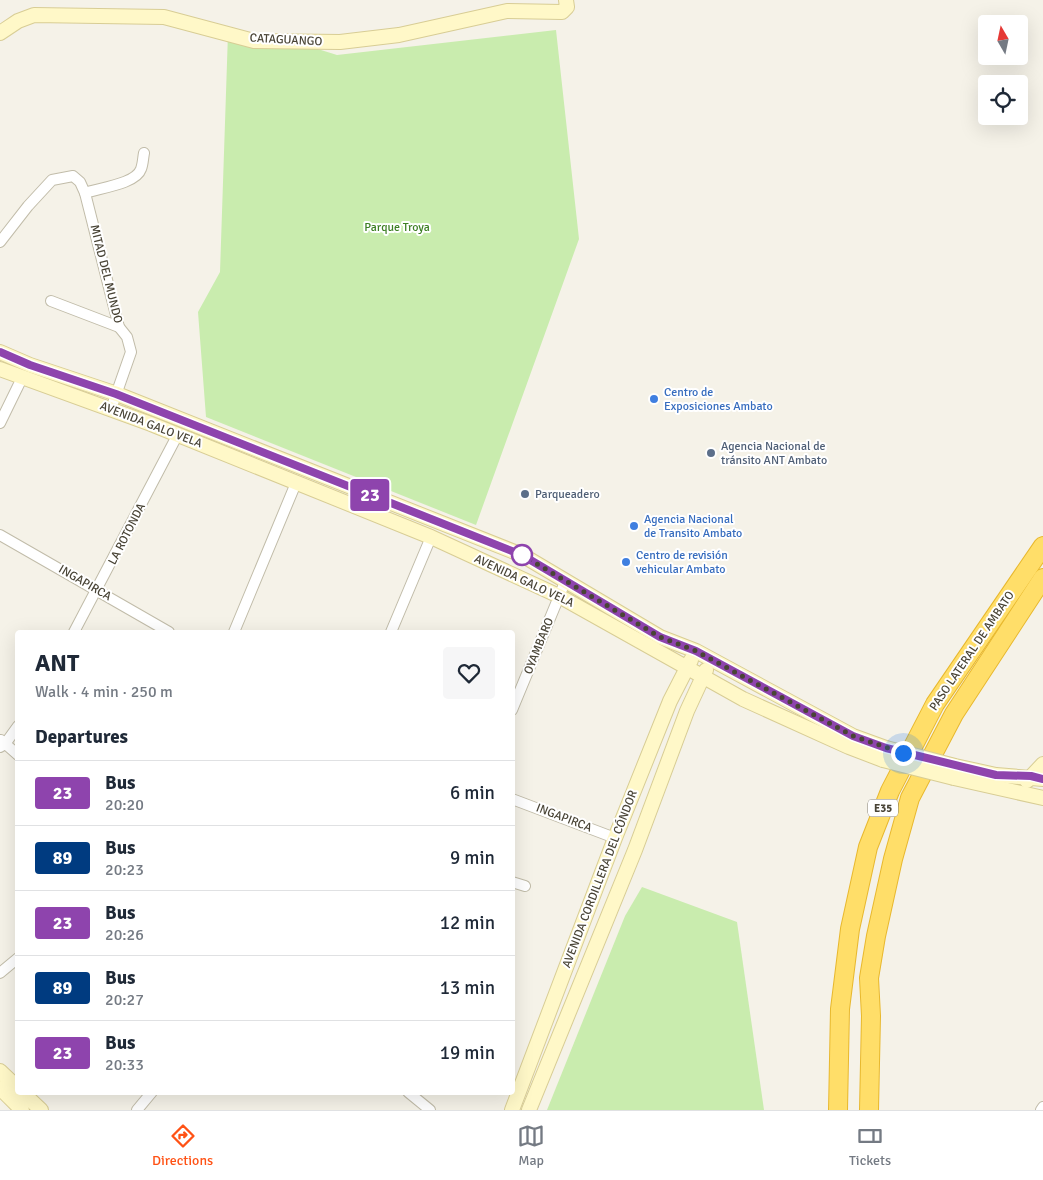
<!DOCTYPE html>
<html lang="en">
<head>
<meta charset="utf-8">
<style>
	body { margin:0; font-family:Signika,sans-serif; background:#f6f6f7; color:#1f2937; height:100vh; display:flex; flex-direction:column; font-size:19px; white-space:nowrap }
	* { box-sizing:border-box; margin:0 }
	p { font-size:16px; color:#747a83 }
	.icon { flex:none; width:28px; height:28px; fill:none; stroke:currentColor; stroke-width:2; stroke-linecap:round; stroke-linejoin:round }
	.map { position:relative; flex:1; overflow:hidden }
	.panel { position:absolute; left:15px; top:630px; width:500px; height:465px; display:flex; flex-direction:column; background:#fff; border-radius:5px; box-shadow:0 5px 20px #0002 }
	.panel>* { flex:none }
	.badge { padding:0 10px; border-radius:4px; font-size:18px; line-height:32px }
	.needle { width:32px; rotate:351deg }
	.fabs { position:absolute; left:978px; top:15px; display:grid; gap:10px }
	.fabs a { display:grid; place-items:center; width:50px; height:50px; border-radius:5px; background:#fff; box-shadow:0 5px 20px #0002; font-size:25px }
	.you { position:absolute; width:25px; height:25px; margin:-12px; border:4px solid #fff; border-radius:50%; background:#1a73e8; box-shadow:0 0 0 8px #1a73e833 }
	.map>.badge { position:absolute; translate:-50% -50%; box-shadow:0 0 0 2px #fff }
	h2 { padding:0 20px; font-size:19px; line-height:45px }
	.round { display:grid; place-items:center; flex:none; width:52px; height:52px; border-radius:5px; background:#f6f6f7 }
	.overview { display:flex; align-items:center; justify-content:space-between; height:85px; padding:0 20px }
	h1 { font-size:24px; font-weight:700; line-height:38px }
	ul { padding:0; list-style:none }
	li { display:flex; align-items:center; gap:15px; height:65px; padding:0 20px; border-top:1px solid #e0e1e3 }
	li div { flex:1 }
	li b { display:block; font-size:19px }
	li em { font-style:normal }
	li .badge { min-width:55px; font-weight:700; text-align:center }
	.tabs { display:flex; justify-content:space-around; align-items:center; height:70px; border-top:1px solid #e0e1e3; background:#fff; font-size:14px; color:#747a83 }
	.tabs a { display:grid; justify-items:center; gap:2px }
	.tabs .current { color:#ff5215 }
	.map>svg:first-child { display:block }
	.green { fill:#c9ecae }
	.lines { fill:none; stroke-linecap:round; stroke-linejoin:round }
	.street-casing { stroke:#c1bca9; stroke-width:12 }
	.secondary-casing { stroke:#d8cd95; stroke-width:16 }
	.highway-casing { stroke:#e8b82e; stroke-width:20 }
	.street { stroke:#fff; stroke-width:10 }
	.secondary { stroke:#fff8c8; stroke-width:14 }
	.highway { stroke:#ffde69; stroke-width:18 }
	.secondary-bridge-casing { stroke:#d8cd95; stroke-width:16; stroke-linecap:butt }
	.secondary-bridge { stroke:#fff8c8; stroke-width:14 }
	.line-casing { stroke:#fff; stroke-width:11 }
	.line { stroke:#8e44ad; stroke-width:8 }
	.walk { stroke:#494436; stroke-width:5; stroke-dasharray:0 9 }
	.shop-dot { fill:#3f7fe0; stroke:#fff; stroke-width:2 }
	.service-dot { fill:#5c6f8a; stroke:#fff; stroke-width:2 }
	.stop-dot { fill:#fff; stroke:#8e44ad; stroke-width:2.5 }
	.labels { text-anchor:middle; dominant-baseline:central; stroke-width:4; stroke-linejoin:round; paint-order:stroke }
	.shield { fill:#fff; stroke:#807c72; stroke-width:1 }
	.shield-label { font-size:11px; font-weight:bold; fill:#494436 }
	.street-label { font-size:12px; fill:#494436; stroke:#fff }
	.park-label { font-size:12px; fill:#3d7f24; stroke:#fff }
	.shop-label { font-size:12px; fill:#366cbe; stroke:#fff; text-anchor:start }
	.service-label { font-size:12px; fill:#4e5e75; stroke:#fff; text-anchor:start }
</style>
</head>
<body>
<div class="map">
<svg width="1043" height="1110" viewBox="0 0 1043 1110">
	<rect width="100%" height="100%" fill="#f5f2e8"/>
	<g class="green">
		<path d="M556,30L579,239L476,525L206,417L198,312L220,272L228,33L292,41L337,55Z"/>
		<path d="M642,887L737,922L764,1110H547L625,916Z"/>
	</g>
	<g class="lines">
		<g class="street-casing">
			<g id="street">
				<path d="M85,193L119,327L127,337L131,352L111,409"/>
				<path d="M0,242L28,206L52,180L73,176L80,182L85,193C99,188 136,184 141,169C143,164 143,158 144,153"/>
				<path d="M51,301L119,327"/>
				<path d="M0,423L22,378"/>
				<path d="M0,535L169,632"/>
				<path d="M74,632L178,434"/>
				<path d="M234,632L296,483"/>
				<path d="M391,632L431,537"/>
				<path d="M512,710L565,582"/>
				<path d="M1,740L18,755"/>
				<path d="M0,747L5,744L18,726"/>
				<path d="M512,799L615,838"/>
				<path d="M512,882L525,886"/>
				<path d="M0,973L18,958"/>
				<path d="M408,1092L430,1110"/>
				<path d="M137,1110L152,1092"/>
				<path d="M1041,1110L1043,1107"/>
			</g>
		</g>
		<g class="secondary-casing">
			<g id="secondary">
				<path d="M0,33L18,21L34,15L164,17L254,41L340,42L399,35L507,11L562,12L567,7L566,0"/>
				<path d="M0,352L30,365L117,394L522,555L660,637L696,651L853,736L886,748"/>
				<path d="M0,369L151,424L431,537L559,596L743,699L849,747L883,760"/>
				<path d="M955,766L996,775L1043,779"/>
				<path d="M954,778L1043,798"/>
				<path d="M1027,781L1043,764"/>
				<path d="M0,1071L18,1088"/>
				<path d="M0,1088L22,1110"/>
				<path d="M22,1092L41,1110"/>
				<path d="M512,1110L615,838L670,701L691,660"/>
				<path d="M529,1110L635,850L687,711L706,670"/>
			</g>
		</g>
		<g class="highway-casing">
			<g id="highway">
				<path d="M838,1110L840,1009L850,929L868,847L890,791L935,704L1043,546"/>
				<path d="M869,1110L871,1016L869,978L876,936L893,859L910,798L954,714L1043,578"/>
			</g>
		</g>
		<use href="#street" class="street"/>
		<use href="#secondary" class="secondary"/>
		<use href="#highway" class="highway"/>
		<g class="secondary-bridge-casing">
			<g id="secondary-bridge">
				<path d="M886,748L955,766"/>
				<path d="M883,760L954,778"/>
			</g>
		</g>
		<use href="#secondary-bridge" class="secondary-bridge"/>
	</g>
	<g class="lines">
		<g class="line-casing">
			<path id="line" d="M0,352L30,365L116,394L522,555L660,637L696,651L853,736L886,748L996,775L1031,776L1043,779"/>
		</g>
		<use href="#line" class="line"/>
		<path class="walk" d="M522,555L660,637L696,651L853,736L903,753"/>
	</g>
	<g class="shop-dot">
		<circle cx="654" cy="399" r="5"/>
		<circle cx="634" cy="526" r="5"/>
		<circle cx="626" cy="562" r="5"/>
	</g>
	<g class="service-dot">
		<circle cx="711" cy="453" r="5"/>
		<circle cx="525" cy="494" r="5"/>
	</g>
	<circle class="stop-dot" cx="522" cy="555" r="10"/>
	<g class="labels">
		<rect class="shield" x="868" y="799.5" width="30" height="17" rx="4"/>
		<g class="shield-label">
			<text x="883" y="808">E35</text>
		</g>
		<g class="street-label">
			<text transform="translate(286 40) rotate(3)">CATAGUANGO</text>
			<text transform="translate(106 274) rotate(76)">MITAD DEL MUNDO</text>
			<text transform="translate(151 425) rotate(21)">AVENIDA GALO VELA</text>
			<text transform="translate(127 534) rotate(-63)">LA ROTONDA</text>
			<text transform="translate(524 581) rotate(25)">AVENIDA GALO VELA</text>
			<text transform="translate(85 583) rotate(30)">INGAPIRCA</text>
			<text transform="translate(539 646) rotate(-68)">OYAMBARO</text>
			<text transform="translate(972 651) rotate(-56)">PASO LATERAL DE AMBATO</text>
			<text transform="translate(564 818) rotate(21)">INGAPIRCA</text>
			<text transform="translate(600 879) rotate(-69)">AVENIDA CORDILLERA DEL CÓNDOR</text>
		</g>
		<g class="park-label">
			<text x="397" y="227">Parque Troya</text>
		</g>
		<g class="shop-label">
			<text x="664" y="392">Centro de<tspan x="664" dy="14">Exposiciones Ambato</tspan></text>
			<text x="644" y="519">Agencia Nacional<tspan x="644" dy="14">de Transito Ambato</tspan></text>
			<text x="636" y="555">Centro de revisión<tspan x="636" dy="14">vehicular Ambato</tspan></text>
		</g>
		<g class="service-label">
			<text x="721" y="446">Agencia Nacional de<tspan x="721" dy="14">tránsito ANT Ambato</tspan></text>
			<text x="535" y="494">Parqueadero</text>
		</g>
	</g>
</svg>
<div class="fabs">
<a><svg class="needle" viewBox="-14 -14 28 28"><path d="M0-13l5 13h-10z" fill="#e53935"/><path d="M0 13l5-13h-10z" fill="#747a83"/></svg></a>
<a><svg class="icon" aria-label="locate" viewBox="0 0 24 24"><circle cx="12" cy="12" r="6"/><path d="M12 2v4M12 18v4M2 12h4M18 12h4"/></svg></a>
</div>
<div class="you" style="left:903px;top:753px"></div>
<b class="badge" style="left:370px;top:495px;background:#8e44ad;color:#fff">23</b>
<section class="panel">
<div class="overview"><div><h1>ANT</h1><p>Walk · 4 min · 250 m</p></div><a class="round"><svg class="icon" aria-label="heart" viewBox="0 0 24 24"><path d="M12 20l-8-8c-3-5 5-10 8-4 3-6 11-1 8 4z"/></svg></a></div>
<h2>Departures</h2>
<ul>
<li><span class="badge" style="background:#8e44ad;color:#fff">23</span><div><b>Bus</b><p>20:20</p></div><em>6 min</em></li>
<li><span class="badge" style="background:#003b80;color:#fff">89</span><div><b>Bus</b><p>20:23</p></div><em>9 min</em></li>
<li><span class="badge" style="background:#8e44ad;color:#fff">23</span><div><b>Bus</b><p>20:26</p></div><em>12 min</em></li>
<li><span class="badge" style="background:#003b80;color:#fff">89</span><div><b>Bus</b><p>20:27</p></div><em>13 min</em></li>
<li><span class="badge" style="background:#8e44ad;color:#fff">23</span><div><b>Bus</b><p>20:33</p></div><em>19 min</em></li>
</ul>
</section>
</div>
<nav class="tabs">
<a class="current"><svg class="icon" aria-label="directions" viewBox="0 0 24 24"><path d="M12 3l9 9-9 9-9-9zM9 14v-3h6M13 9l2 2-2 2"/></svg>Directions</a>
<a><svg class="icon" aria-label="map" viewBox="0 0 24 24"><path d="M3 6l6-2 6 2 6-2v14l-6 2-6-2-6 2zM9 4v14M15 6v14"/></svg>Map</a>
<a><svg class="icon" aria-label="tickets" viewBox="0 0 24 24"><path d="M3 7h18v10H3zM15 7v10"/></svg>Tickets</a>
</nav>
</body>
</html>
